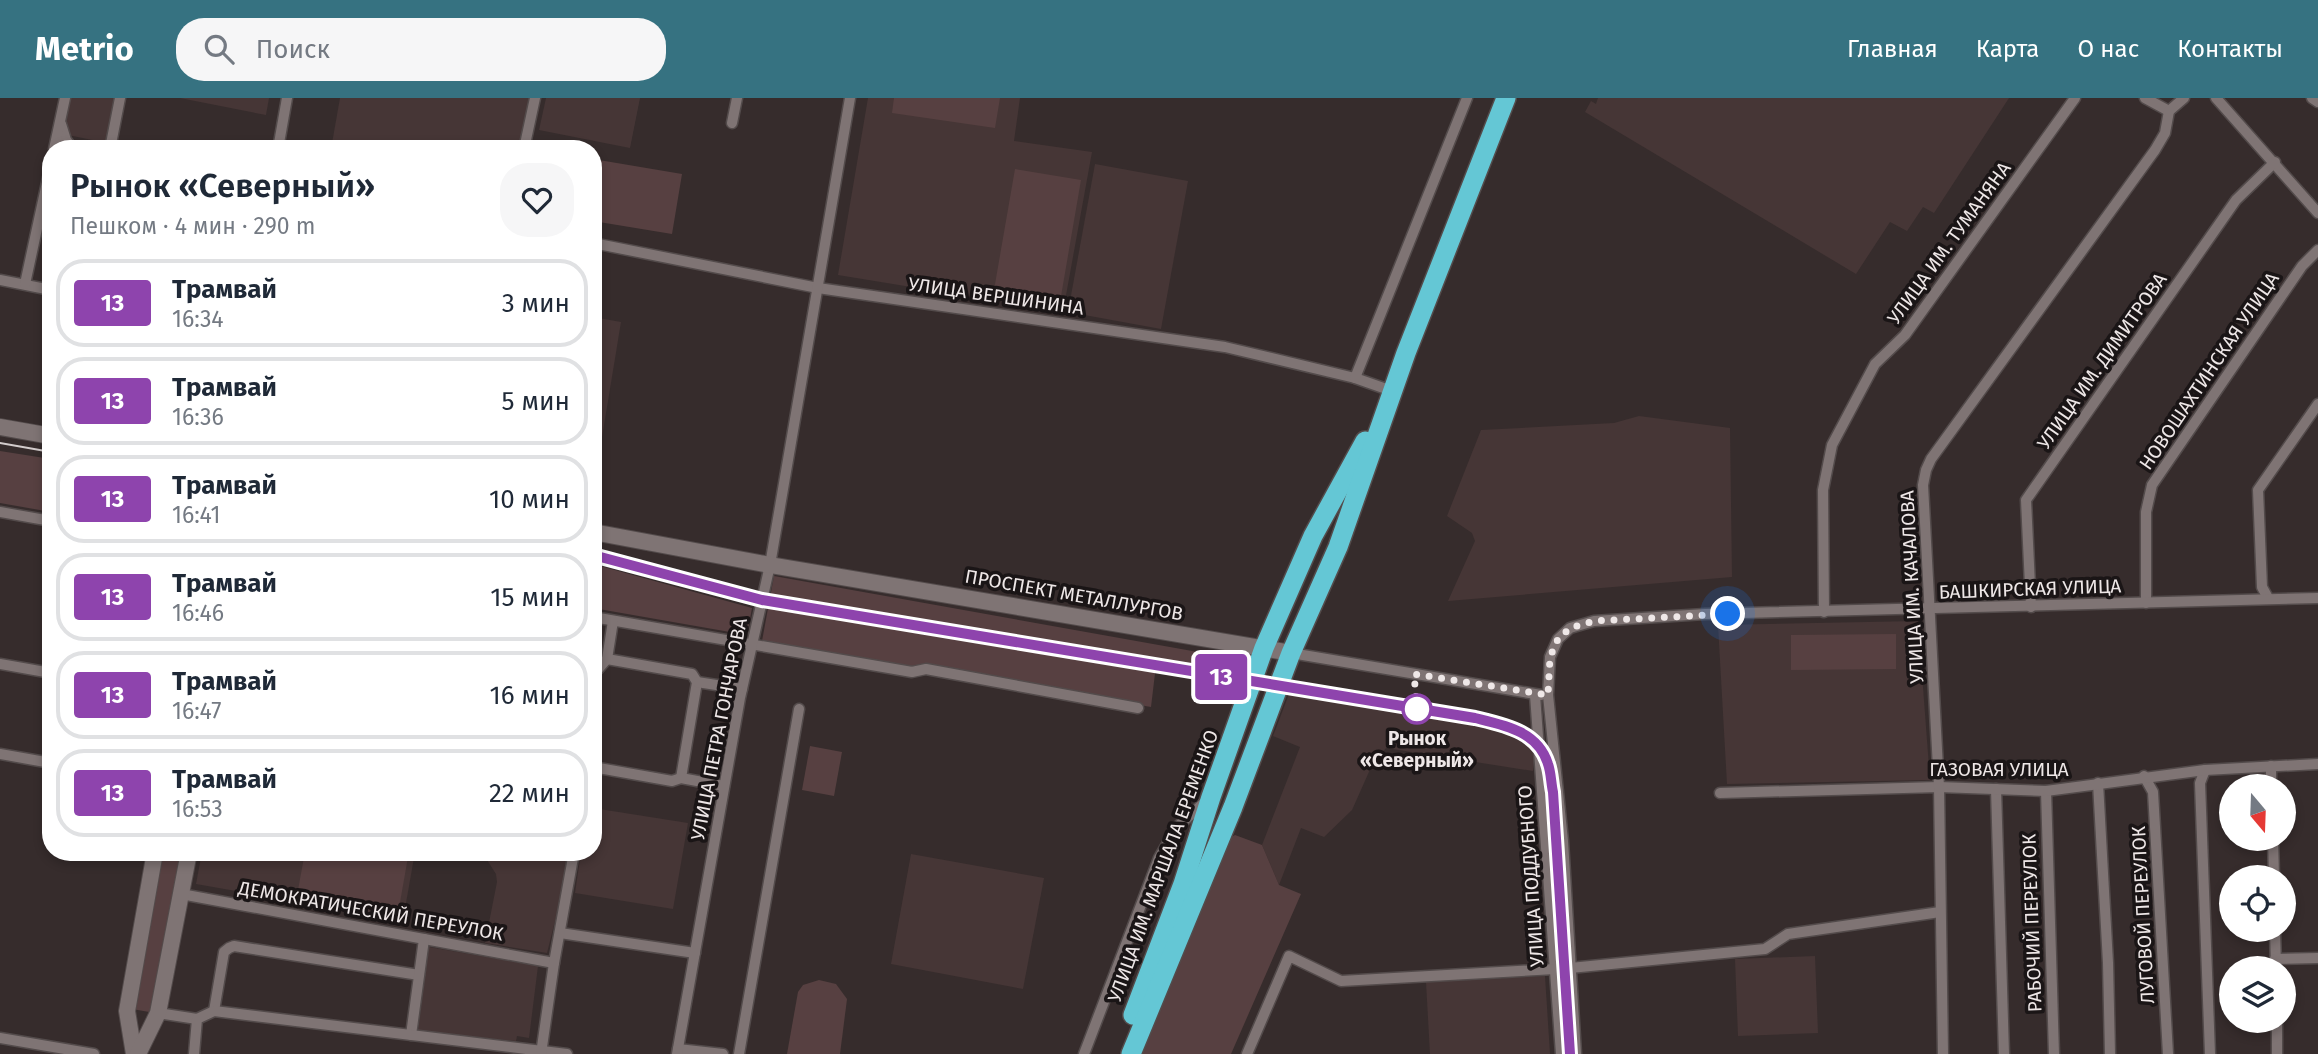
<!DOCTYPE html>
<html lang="ru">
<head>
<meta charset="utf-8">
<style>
	body { margin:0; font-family:"Fira Sans",sans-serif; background:#f6f6f7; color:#1f2937; height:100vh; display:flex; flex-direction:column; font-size:26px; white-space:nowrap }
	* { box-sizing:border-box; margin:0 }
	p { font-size:23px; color:#747a83 }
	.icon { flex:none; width:38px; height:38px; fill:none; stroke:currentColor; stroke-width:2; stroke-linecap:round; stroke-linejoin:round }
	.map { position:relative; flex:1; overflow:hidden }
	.side { position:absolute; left:42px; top:42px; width:560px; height:721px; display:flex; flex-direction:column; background:#fff; border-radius:28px; box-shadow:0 4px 10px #0003 }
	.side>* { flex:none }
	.badge { padding:0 14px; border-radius:5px; font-size:24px; line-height:46px }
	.needle { width:46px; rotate:161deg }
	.fabs { position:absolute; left:2219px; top:676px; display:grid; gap:14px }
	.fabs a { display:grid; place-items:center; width:77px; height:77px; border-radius:50%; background:#fff; box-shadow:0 4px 10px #0003; font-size:35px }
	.you { position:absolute; width:35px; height:35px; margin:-18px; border:5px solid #fff; border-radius:50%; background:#1a73e8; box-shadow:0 0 0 10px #1a73e833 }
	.map>.badge { position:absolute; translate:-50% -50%; box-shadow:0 0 0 4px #fff }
	.round { display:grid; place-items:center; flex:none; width:74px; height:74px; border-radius:28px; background:#f6f6f7 }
	.overview { display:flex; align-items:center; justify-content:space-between; height:119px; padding:0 28px }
	h1 { font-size:33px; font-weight:600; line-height:52px }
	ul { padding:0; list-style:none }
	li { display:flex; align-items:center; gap:21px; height:88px; margin:0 14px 10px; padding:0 14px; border:4px solid #e0e1e3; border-radius:28px }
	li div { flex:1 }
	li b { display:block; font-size:26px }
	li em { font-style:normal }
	li .badge { min-width:77px; font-weight:700; text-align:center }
	header { display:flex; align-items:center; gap:42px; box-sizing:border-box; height:98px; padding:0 35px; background:#367281; color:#fff }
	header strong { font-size:33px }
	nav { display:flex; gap:38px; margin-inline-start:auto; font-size:24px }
	.search { width:490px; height:63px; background:#f6f6f7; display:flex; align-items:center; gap:18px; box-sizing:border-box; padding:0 24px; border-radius:28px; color:#747a83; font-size:26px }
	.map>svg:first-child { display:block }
	.built { fill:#463636 }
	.green { fill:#574041 }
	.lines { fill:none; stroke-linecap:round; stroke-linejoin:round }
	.street-casing { stroke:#534b4b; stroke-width:13 }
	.secondary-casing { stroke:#534b4b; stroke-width:18 }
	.highway-casing { stroke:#534b4b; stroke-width:22 }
	.street { stroke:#7f7474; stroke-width:10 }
	.secondary { stroke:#7f7474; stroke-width:16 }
	.highway { stroke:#64c7d5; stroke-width:19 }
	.tram { stroke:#d3cccc; stroke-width:2 }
	.line-casing { stroke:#fff; stroke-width:16 }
	.line { stroke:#8e44ad; stroke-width:10 }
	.walk { stroke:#eee7e7; stroke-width:7; stroke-dasharray:0 12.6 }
	.stop-dot { fill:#fff; stroke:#8e44ad; stroke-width:3.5 }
	.labels { text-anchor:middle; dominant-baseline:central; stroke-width:7; stroke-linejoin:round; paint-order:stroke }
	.street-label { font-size:19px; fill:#eee7e7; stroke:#1a1516 }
	.stop-label { font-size:19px; font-weight:bold; fill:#eee7e7; stroke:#1a1516 }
</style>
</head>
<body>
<header>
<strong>Metrio</strong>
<div class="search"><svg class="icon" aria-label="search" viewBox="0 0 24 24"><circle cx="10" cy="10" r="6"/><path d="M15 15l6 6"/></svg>Поиск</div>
<nav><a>Главная</a><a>Карта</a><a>О нас</a><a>Контакты</a></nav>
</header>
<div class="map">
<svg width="2318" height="956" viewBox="0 0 2318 956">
	<rect width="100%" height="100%" fill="#362c2c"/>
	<g class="built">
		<path d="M70,0H116L107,45L63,36Z"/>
		<path d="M180,0H269L266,17Z"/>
		<path d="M340,0H533L522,51H331Z"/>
		<path d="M546,0H640L630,50L539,32Z"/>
		<path d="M868,0H1020L1014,43L1092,54L1063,214L838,177Z"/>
		<path d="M1598,0H2009L1934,115L1923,109L1907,133L1890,124L1856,176L1585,14L1591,3L1596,6Z"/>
		<path d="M1095,66L1188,83L1161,231L1068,214Z"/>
		<path d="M593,219L621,224L593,394Z"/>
		<path d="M1639,318L1730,330L1732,479L1448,503L1475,443L1472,435L1447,418L1481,332L1614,325Z"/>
		<path d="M1918,523L1930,682L1727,686L1718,527Z"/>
		<path d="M1289,596L1476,624L1517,635L1536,650L1533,673L1386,650L1372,667L1352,712L1324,739L1301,730L1279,787L1262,747L1300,649L1273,638Z"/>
		<path d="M593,710L688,725L673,811L575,795L581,754H593Z"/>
		<path d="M202,754H415L403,822L196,786Z"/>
		<path d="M482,754H570L566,779L547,855L485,845L497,784L496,776Z"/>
		<path d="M911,756L1044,780L1023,891L891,866Z"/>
		<path d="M429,849L538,868L529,940L517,938L516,943L418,933Z"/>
		<path d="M1815,858L1818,935L1738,938L1735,861Z"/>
		<path d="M1545,878L1550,956H1430L1426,884Z"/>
	</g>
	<g class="green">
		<path d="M894,0H1000L995,30L892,15Z"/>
		<path d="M593,61L682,76L672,136L593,123Z"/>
		<path d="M1015,71L1081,82L1060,204L994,192Z"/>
		<path d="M0,353L51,361V414L0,405Z"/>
		<path d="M593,466L752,510L747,537L593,510Z"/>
		<path d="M774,478L1237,561L1234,581L1156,567L1151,609L762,543Z"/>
		<path d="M1896,536V571L1791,572V537Z"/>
		<path d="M810,648L842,654L834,698L802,692Z"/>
		<path d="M1235,737L1262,747L1279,787L1301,796L1231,956H1142L1224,743Z"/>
		<path d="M159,754H185L155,915L132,911Z"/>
		<path d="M305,754H384L408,759L399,810L298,792Z"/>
		<path d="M819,882L836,886L847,901L840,956H787L798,894L803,887Z"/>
	</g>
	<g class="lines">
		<g class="street-casing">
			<g id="street">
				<path d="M2145,0L2169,13"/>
				<path d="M2216,0L2318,115"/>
				<path d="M2312,0L2318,4"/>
				<path d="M732,25L737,0"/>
				<path d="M61,26L66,42L73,51"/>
				<path d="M54,51L65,0"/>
				<path d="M110,51L120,0"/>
				<path d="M278,51L287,0"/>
				<path d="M524,51L535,0"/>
				<path d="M593,145L818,190L1225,249L1355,280L1392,293"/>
				<path d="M0,182L51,192"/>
				<path d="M25,186L51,66"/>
				<path d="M1355,280L1467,0"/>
				<path d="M0,414L51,423"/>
				<path d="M2268,500L2262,489L2258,392L2318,306"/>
				<path d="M2146,505V414L2152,387L2302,168L2318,152"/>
				<path d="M2031,509L2026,402L2236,102L2275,64"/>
				<path d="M1824,514L1823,392L1832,347L1875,266L1905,237L2075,0"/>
				<path d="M593,519L912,574L926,571L1138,610"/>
				<path d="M1291,555L1541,597"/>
				<path d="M607,561L692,576L697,584L681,680"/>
				<path d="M0,566L51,575"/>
				<path d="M593,577L607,561L613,523"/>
				<path d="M697,584L742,591"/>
				<path d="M1535,597L1561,956"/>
				<path d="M0,656L51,665"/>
				<path d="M2271,668V688"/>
				<path d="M593,669L672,683L681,680L724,688"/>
				<path d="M2205,672L2200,685L2210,956"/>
				<path d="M2144,678L2153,694L2168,956"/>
				<path d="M2098,685L2108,865L2110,956"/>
				<path d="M1996,691L2004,956"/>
				<path d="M2046,693L2054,956"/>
				<path d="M1720,695L1939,689L2046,693L2205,672L2318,666"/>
				<path d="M2273,740L2274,779"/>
				<path d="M181,796L554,865"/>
				<path d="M2275,831L2276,870"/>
				<path d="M560,835L695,855"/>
				<path d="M2275,861L2318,860"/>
				<path d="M1570,870L1765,851L1788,836L1940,814"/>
				<path d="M214,913L224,854L229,850L234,848L419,877"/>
				<path d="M158,915L197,921"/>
				<path d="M2277,922V956"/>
				<path d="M411,937L424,841"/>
				<path d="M0,940L94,956"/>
				<path d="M678,951L723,956"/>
				<path d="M194,956L197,921L214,913L567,956"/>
				<path d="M541,956L554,865L574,754"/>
				<path d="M677,956L740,600L770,467L850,0"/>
				<path d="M739,956L799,611"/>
				<path d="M1084,956L1159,760L1177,729L1206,703"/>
				<path d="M1247,956L1289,858L1341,883L1555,871"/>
				<path d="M1576,956L1563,743L1548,597L1550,559L1558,541L1570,530L1594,523L1705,516L2318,500"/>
				<path d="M1943,956L1939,689L1923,387L1926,372L1931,361L2155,52L2165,35L2169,13L2184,0"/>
			</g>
		</g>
		<g class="secondary-casing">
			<g id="secondary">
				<path d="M0,329L51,338"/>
				<path d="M593,434L770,467L1291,555"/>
				<path d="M134,956L127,913L155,754"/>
				<path d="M138,956L158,915L189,754"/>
			</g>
		</g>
		<g class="highway-casing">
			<g id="highway">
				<path d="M1133,917L1183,786L1211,699L1264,550L1313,438L1365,343"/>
				<path d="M1131,956L1233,709L1291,555L1338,449L1406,255L1506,0"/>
			</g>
		</g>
		<use href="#street" class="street"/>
		<use href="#secondary" class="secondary"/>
		<use href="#highway" class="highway"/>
		<g class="tram">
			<path d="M0,345L51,354"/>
			<path d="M593,457L762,502L1475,620C1505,627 1538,632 1548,666C1551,674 1551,685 1553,694L1570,956"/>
		</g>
	</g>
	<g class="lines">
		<g class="line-casing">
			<path id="line" d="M593,457L762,502L1475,620C1504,627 1538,633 1548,666C1551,674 1551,685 1553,694L1570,956"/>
		</g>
		<use href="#line" class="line"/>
		<path class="walk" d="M1417,611L1414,576L1548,597L1550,559L1558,541L1570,530L1594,523L1728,516"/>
	</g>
	<circle class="stop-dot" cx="1417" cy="611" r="14"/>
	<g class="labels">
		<g class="street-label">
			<text transform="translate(1949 145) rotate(-54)">УЛИЦА ИМ. ТУМАНЯНА</text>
			<text transform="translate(996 198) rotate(8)">УЛИЦА ВЕРШИНИНА</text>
			<text transform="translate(2102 263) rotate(-55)">УЛИЦА ИМ. ДИМИТРОВА</text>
			<text transform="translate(2209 273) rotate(-56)">НОВОШАХТИНСКАЯ УЛИЦА</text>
			<text transform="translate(1912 489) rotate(-93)">УЛИЦА ИМ. КАЧАЛОВА</text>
			<text transform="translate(2030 491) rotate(-2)">БАШКИРСКАЯ УЛИЦА</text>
			<text transform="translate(1074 497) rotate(10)">ПРОСПЕКТ МЕТАЛЛУРГОВ</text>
			<text transform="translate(719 631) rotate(-79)">УЛИЦА ПЕТРА ГОНЧАРОВА</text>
			<text x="1999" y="671">ГАЗОВАЯ УЛИЦА</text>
			<text transform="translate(1163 768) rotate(-70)">УЛИЦА ИМ. МАРШАЛА ЕРЕМЕНКО</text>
			<text transform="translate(1531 778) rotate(-94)">УЛИЦА ПОДДУБНОГО</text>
			<text transform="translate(371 813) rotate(10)">ДЕМОКРАТИЧЕСКИЙ ПЕРЕУЛОК</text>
			<text transform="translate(2143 817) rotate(-93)">ЛУГОВОЙ ПЕРЕУЛОК</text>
			<text transform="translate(2032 825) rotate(-92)">РАБОЧИЙ ПЕРЕУЛОК</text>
		</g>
		<g class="stop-label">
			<text x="1417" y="640">Рынок<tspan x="1417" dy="22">«Северный»</tspan></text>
		</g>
	</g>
</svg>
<div class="fabs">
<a><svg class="needle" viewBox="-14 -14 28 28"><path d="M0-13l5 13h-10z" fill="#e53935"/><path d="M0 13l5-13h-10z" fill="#747a83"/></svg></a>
<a><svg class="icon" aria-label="locate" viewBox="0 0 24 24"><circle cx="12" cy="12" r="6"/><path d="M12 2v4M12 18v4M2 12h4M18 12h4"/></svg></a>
<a><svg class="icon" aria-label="layers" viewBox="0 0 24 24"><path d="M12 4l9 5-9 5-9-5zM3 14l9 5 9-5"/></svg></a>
</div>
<div class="you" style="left:1728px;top:516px"></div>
<b class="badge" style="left:1221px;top:579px;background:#8e44ad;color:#fff">13</b>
<section class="side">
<div class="overview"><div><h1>Рынок «Северный»</h1><p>Пешком · 4 мин · 290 m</p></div><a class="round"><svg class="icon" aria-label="heart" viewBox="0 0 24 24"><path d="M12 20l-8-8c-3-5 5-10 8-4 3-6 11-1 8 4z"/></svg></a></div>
<ul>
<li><span class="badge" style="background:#8e44ad;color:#fff">13</span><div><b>Трамвай</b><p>16:34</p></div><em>3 мин</em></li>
<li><span class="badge" style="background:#8e44ad;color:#fff">13</span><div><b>Трамвай</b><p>16:36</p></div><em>5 мин</em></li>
<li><span class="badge" style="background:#8e44ad;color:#fff">13</span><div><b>Трамвай</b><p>16:41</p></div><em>10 мин</em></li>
<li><span class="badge" style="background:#8e44ad;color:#fff">13</span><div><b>Трамвай</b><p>16:46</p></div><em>15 мин</em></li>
<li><span class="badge" style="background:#8e44ad;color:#fff">13</span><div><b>Трамвай</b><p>16:47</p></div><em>16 мин</em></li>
<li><span class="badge" style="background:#8e44ad;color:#fff">13</span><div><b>Трамвай</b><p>16:53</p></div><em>22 мин</em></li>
</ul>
</section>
</div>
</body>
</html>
